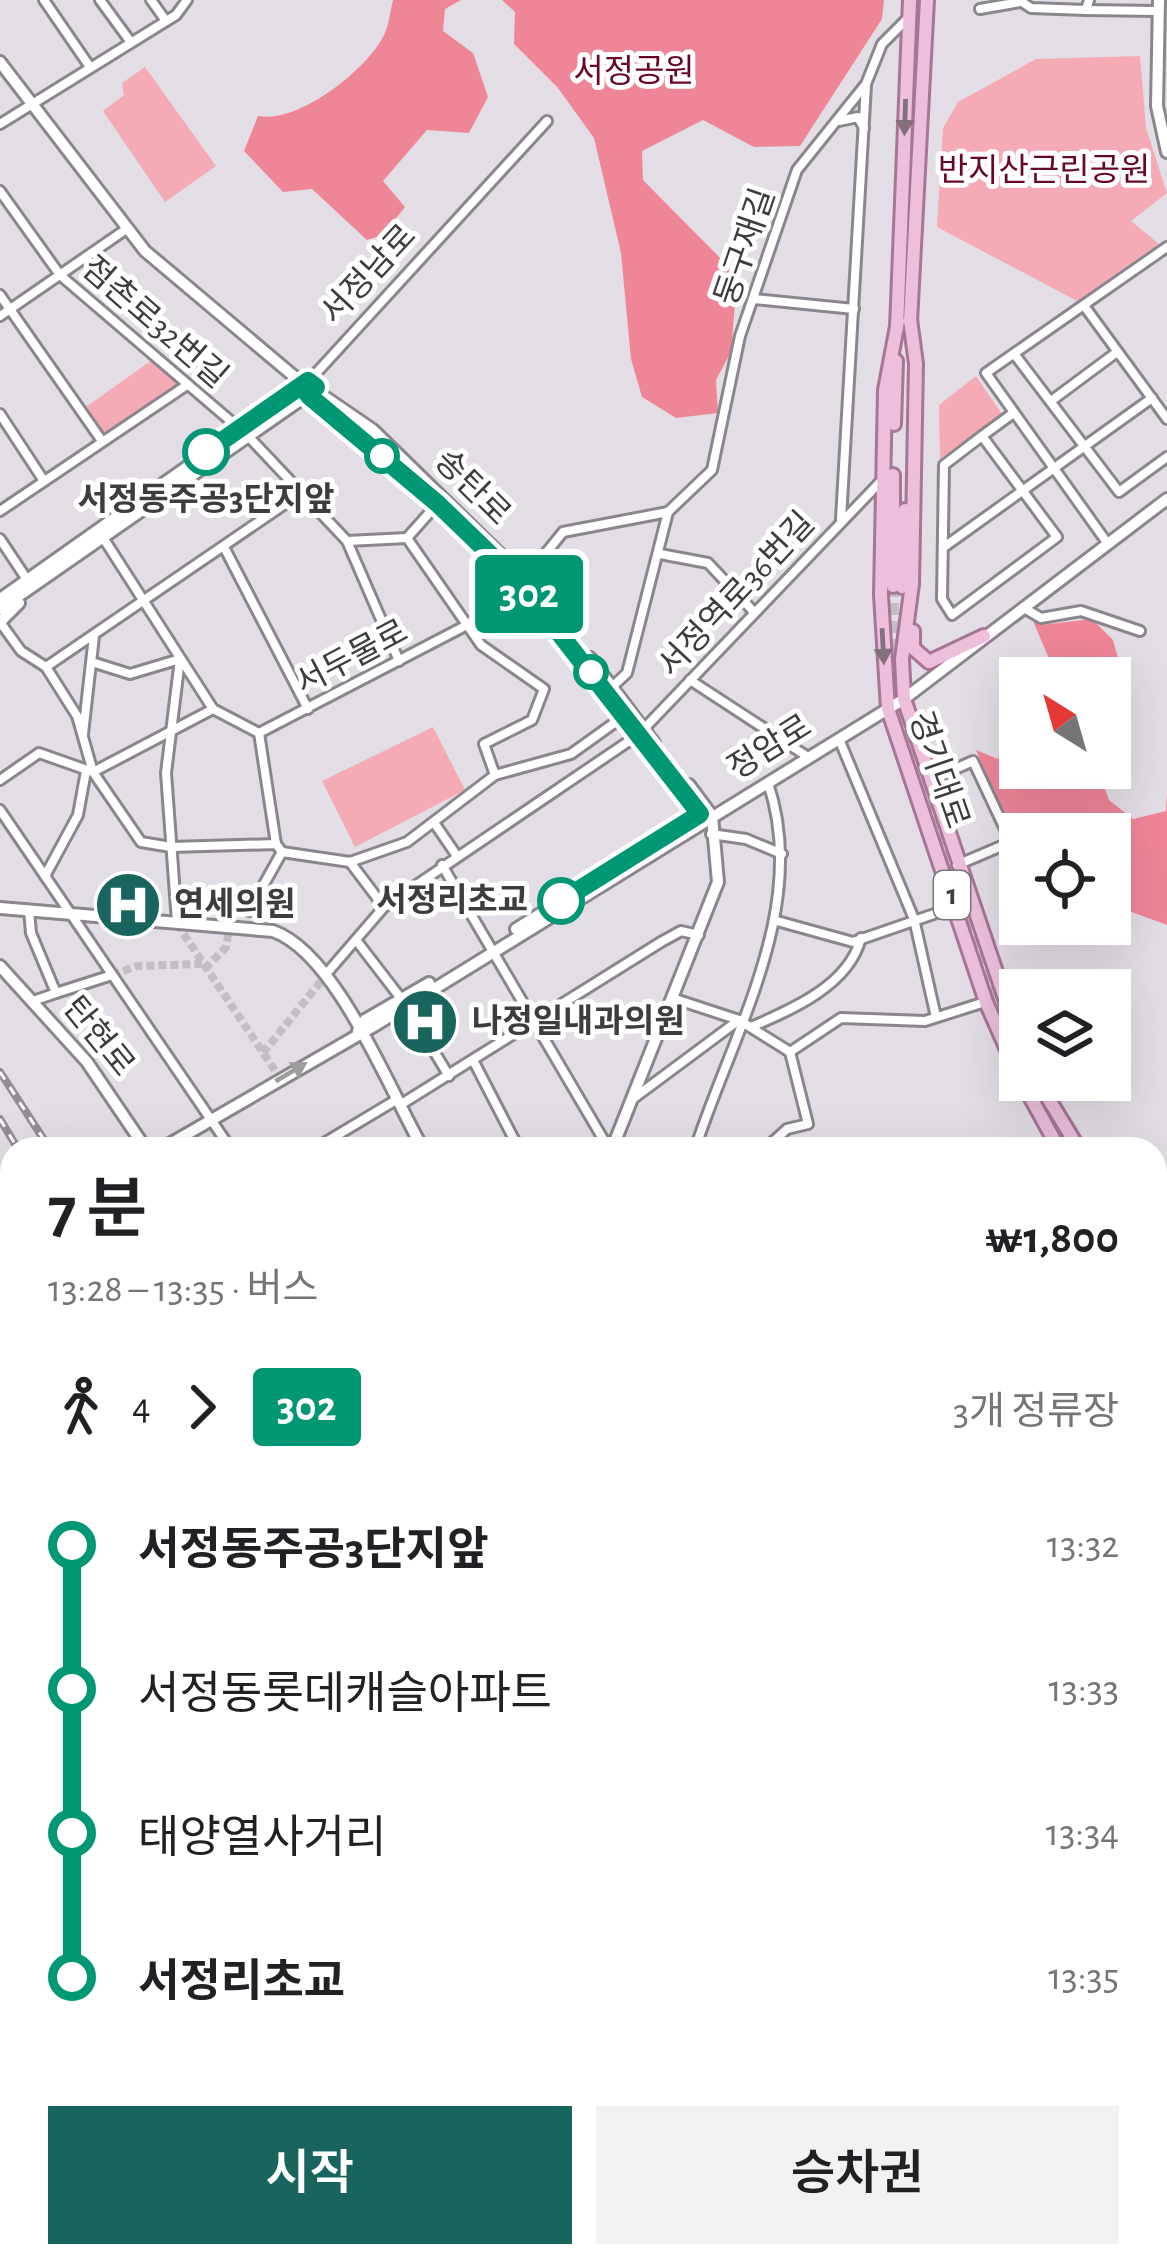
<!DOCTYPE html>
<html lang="ko">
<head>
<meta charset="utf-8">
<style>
	body { margin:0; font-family:"Alegreya Sans","Noto Sans KR",sans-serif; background:#f2f2f2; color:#202124; height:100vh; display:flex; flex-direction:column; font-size:45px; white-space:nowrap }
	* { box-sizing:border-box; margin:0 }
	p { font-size:39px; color:#757577 }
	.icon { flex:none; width:66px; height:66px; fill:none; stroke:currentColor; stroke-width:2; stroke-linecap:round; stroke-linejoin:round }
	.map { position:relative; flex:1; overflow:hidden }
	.details { position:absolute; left:0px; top:1137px; width:1167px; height:1131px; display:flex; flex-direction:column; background:#fff; border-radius:36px 36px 0 0; box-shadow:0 12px 48px #0002 }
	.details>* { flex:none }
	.badge { padding:0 24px; border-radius:9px; font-size:42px; line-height:78px }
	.needle { width:78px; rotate:323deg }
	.buttons { position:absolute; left:999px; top:657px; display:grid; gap:24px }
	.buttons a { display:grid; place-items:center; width:132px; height:132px; border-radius:0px; background:#fff; box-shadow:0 12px 48px #0002; font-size:60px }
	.map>.badge { position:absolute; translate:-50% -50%; box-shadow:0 0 0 6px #fff }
	.legs { display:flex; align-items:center; gap:18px; height:132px; padding:0 48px; font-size:39px }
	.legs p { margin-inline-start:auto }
	.summary { display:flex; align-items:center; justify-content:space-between; height:204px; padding:0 48px }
	h1 { font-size:66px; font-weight:600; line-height:90px }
	.cta { display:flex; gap:24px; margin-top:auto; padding:24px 48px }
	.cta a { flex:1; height:138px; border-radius:0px; background:#19655d; color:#fff; font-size:48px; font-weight:600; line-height:138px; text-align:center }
	.cta a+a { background:#f2f2f2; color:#202124 }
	ul { padding:0 48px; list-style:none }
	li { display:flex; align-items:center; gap:42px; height:144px; font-size:45px }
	li i { display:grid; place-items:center; width:18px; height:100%; margin:0 15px; background:currentColor }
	li i::after { content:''; width:30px; height:30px; margin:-15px; border:9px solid; border-radius:50%; background:#fff }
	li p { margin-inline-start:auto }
	li:first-child i { background:linear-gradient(#0000 50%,currentColor 0) }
	li:last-child i { background:linear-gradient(currentColor 50%,#0000 0) }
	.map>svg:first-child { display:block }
	.green { fill:#f5abb6 }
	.forest { fill:#ef8698 }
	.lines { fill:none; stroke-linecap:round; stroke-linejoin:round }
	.street-tunnel { stroke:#c2bec4; stroke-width:8; stroke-dasharray:8 4; stroke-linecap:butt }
	.primary-tunnel { stroke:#c2bec4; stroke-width:12; stroke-dasharray:12 6; stroke-linecap:butt }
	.street-casing { stroke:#8b868d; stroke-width:14 }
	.secondary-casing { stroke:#8b868d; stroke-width:16 }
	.primary-casing { stroke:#a87695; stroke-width:18 }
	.street { stroke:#fff; stroke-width:8 }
	.secondary { stroke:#fff; stroke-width:10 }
	.primary { stroke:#edbfdb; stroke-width:12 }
	.rail-casing { stroke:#918d92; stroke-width:8 }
	.rail { stroke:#fff; stroke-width:3; stroke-dasharray:9; stroke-linecap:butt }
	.oneway { fill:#84707d }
	.oneway2 { fill:#9e9e9f }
	.line-1-casing { stroke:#fff; stroke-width:27 }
	.line-1 { stroke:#009775; stroke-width:18 }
	.stop-1-dot { fill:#fff; stroke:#009775; stroke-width:6 }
	.labels { text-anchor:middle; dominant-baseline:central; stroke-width:10; stroke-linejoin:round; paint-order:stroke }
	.shield { fill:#fff; stroke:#787679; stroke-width:3 }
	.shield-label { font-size:30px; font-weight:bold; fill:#3e3c3f }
	.park-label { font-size:33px; fill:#670628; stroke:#fff }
	.street-label { font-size:33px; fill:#3e3c3f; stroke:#fff }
	.stop-label { font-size:33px; font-weight:bold; fill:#3e3c3f; stroke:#fff }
	.poi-label { font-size:33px; font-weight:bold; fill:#3e3c3f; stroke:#fff; text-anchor:start }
</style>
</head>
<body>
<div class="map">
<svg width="1167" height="2267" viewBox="0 0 1167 2267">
	<rect width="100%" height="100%" fill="#e3dee5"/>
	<g class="green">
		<path d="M1140,56L1146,128L1167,193L1131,221L1159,244L1077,301L937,227L943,128L958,102L1036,59Z"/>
		<path d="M145,67L216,166L165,202L103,111L124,95L122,83Z"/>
		<path d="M152,360L182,385L103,437L83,409Z"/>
		<path d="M976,376L1002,414L940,459L939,405Z"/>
		<path d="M433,727L465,790L355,847L322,781Z"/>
		<path d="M230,2256H329L333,2267H233Z"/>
	</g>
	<g class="forest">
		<path d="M393,0H461L445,9L443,31L473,53L488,97L469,133L427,130L383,181L405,207L383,235L367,240L312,189L283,192L244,151L258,116C298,124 365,71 383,37C389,27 390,11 393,0Z"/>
		<path d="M502,0H884L882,19L800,146L754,147L703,120L642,151L643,180L729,267L735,303L731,352L716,380L718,413L676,418L642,397L631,359L621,253L594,138L558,88L514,44L515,12Z"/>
		<path d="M1092,619L1113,640L1125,684L1110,706V678H1042L1050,661L1033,621L1041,625Z"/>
		<path d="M1020,718V768H1097L1109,800L1133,819L1166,811L1167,792V925L1110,904V834H1071L1023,814L1018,846L976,750L998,759Z"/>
	</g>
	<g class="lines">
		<g class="street-tunnel">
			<path d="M177,924L280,1078"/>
			<path d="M205,969L226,947L229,929"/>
			<path d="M112,975L137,966L202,964"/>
			<path d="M263,1053L326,975"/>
		</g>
		<g class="primary-tunnel">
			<path d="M896,678L906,731L1020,1058"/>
			<path d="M892,687L893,586"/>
			<path d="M1039,1093L1072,1149"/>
			<path d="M1155,1268L1167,1285"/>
			<path d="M1155,1287L1167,1304"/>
		</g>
		<g class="street-casing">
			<g id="street">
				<path d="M44,0L90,67"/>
				<path d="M100,0L130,41"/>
				<path d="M151,0L166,21"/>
				<path d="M1019,0L1031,8L1086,10L1089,0"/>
				<path d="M980,9L1020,2"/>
				<path d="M1086,10L1157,11"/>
				<path d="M839,121L858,117L864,128"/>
				<path d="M0,124L176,15L187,0"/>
				<path d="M0,191L60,275L240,429"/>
				<path d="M0,295L102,441"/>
				<path d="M754,299L854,309"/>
				<path d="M1085,307L1167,419"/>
				<path d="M0,316L125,230"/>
				<path d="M1015,355L1119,492L1167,457"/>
				<path d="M309,381L547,121"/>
				<path d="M1051,401L1117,352"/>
				<path d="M0,414L44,481"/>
				<path d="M248,436L347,541L407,538"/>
				<path d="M982,436L944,465L942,599L952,615L1057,537L982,436L1012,414"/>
				<path d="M0,511L187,385"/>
				<path d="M841,519L866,85"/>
				<path d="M102,536L213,709L259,733L276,844"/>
				<path d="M407,538L481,645L544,689L532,720L484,744L495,775"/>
				<path d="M407,538L438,503"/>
				<path d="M0,539L24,575"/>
				<path d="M347,541L399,661"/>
				<path d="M1108,544L986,373L1167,247"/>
				<path d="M224,547L308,709"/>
				<path d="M944,547L1152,398"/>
				<path d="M660,554L708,563L754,612"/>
				<path d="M1024,608L1041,618L1081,611L1140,631"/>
				<path d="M0,622L21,651L46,667L301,493"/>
				<path d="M95,663L130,674L180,659L166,773L177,922"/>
				<path d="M46,667L77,716L93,772L141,842L171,847L276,844L282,852L350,862L407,842L495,775L571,754L624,716"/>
				<path d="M690,680L808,757"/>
				<path d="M612,687L627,673L668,512"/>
				<path d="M259,733L467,625L521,584L563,532L668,512L712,470L740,336L797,170L866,84L882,44L910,16"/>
				<path d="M83,734L94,636"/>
				<path d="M839,739L914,919L936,1017"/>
				<path d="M0,780L39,753L93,772L213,709"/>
				<path d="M930,780L973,761L1011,842L957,865"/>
				<path d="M0,810L231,1149"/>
				<path d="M435,824L457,856"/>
				<path d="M711,834L746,839L782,854"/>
				<path d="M350,862L384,907"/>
				<path d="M442,865L609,1149"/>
				<path d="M45,876L78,815L86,771"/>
				<path d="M29,910L31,933L56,993L112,975"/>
				<path d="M249,911L282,852"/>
				<path d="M777,921L853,942L934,914"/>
				<path d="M356,940L406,1005L449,1076"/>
				<path d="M327,973L384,907L638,735L884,478"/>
				<path d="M33,1001L56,993"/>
				<path d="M739,1020L790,1052L841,1018L925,1021L985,1002"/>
				<path d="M751,1027C793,1009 849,985 861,938"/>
				<path d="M473,1060L519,1149"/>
				<path d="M634,1098L739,1020L672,998"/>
				<path d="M400,1105L661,942L681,931L699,935"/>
				<path d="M697,1142L716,1149"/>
				<path d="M314,1149L396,1100"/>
				<path d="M695,1149C733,1032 810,907 768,783"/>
				<path d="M765,1149L787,1129L808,1124L790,1052"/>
				<path d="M0,1896L12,1886"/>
				<path d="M0,1966L12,1981"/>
				<path d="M0,2046L12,2037"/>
				<path d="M0,2133L12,2123"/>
				<path d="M207,2256L210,2267"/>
				<path d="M900,2256L910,2267"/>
				<path d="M75,2267L88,2256"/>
				<path d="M173,2267L187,2256"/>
			</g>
		</g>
		<g class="secondary-casing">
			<g id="secondary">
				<path d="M1159,0L1157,106L1167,152"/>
				<path d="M0,62L145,251L296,378L308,395L438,504L521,584L704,820"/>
				<path d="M297,378L373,430L512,566"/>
				<path d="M0,599L306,383"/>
				<path d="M0,609L309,394"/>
				<path d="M0,622L19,603"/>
				<path d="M590,658L654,743"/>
				<path d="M0,908L273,931C336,953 389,1089 423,1149"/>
				<path d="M516,929L704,812"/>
				<path d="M0,966L87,1062L146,1149"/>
				<path d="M358,1031L365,1020L429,983"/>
				<path d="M168,1145L374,1026L904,699L1167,499"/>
				<path d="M612,1149L718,882L712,816L689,785"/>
				<path d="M1155,1227L1167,1214"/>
				<path d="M1155,1250L1167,1236"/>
				<path d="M0,1536L12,1557"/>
				<path d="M0,1567L12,1586"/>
				<path d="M1155,1607L1167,1617"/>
				<path d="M0,1639L12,1630"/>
				<path d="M0,1656L12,1647"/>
				<path d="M1155,1825L1167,1832"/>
				<path d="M0,2235L12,2221"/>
				<path d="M0,2244L12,2237"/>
			</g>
		</g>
		<g class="primary-casing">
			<g id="primary">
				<path d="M910,319L916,364L912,584L902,659L904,699L1020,1043"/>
				<path d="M898,321L885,390L881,595L888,709L986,1002L1020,1079"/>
				<path d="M910,322L927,0"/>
				<path d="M897,328L910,0"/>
				<path d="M894,424L896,361"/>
				<path d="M893,586V475"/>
				<path d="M902,587L905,510"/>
				<path d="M913,631V648L929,662L984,636"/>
				<path d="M1021,1080L1059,1149"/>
				<path d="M1037,1080L1079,1149"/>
				<path d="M1155,1255L1167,1270"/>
				<path d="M1155,1302L1167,1321"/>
			</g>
		</g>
		<use href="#street" class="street"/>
		<use href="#secondary" class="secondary"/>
		<use href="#primary" class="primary"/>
		<g class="rail-casing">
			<g id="rail">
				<path d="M0,1072L50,1149"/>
				<path d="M0,1119L18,1149"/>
				<path d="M825,2256L843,2267"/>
				<path d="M864,2256L883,2267"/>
			</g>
		</g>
		<use href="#rail" class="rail"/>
	</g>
	<defs><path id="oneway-solid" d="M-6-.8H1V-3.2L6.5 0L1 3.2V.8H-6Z" transform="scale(3)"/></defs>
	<g class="oneway">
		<use href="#oneway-solid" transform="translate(905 117) rotate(92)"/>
		<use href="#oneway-solid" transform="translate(883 646) rotate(87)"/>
	</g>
	<use class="oneway2" href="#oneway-solid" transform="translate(291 1072) rotate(-31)"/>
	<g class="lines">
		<g class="line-1-casing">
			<path id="line-1" d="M206,452L308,381L316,387L308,395L438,504L521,584L700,814L561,901"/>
		</g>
		<use href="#line-1" class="line-1"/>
	</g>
	<defs>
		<g id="hospital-disc" transform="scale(3.45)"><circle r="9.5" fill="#19655d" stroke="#fff"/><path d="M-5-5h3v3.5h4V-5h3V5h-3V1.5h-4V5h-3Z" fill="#fff"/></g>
	</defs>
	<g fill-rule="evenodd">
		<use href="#hospital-disc" x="128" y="905"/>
		<use href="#hospital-disc" x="425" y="1022"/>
	</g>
	<g class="stop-1-dot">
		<circle cx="206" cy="452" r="21"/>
		<circle cx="382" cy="456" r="15"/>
		<circle cx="591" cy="672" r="15"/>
		<circle cx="561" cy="901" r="21"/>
	</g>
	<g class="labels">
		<rect class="shield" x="934" y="871" width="36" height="48" rx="9"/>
		<g class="shield-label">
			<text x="952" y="895">1</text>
		</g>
		<g class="park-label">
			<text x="634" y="72">서정공원</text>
			<text x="1044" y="171">반지산근린공원</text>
		</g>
		<g class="street-label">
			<text transform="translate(746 247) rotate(-71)">둥구재길</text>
			<text transform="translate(369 275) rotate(-47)">서정남로</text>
			<text transform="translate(154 323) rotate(41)">점촌로32번길</text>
			<text transform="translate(472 488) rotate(45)">송탄로</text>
			<text transform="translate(737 595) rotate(-47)">서정역로36번길</text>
			<text transform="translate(352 658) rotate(-28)">서두물로</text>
			<text transform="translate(770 748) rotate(-32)">정암로</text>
			<text transform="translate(938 770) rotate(71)">경기대로</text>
			<text transform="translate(98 1037) rotate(51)">탄현로</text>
		</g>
		<g class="stop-label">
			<text x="206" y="500">서정동주공3단지앞</text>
			<text x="528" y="901" text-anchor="end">서정리초교</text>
		</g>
		<g class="poi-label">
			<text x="174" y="905">연세의원</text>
			<text x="472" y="1022">나정일내과의원</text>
		</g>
	</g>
</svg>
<div class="buttons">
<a><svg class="needle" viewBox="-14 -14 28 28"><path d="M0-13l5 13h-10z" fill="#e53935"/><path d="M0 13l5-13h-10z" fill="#757577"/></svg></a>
<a><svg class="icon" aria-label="locate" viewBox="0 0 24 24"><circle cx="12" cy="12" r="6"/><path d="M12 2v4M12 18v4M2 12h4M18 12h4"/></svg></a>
<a><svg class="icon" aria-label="layers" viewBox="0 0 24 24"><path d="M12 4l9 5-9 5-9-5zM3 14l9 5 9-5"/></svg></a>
</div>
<b class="badge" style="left:529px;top:594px;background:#009775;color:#fff">302</b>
<section class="details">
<div class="summary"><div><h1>7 분</h1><p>13:28 – 13:35 · 버스</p></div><b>₩1,800</b></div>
<div class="legs"><svg class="icon" aria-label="walk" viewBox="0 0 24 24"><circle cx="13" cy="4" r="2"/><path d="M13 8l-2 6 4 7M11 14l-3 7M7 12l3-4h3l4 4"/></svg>4<svg class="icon" aria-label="forward" viewBox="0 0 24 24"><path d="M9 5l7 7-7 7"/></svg><b class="badge" style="background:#009775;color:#fff">302</b><p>3개 정류장</p></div>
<ul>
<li><i style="color:#009775"></i><b>서정동주공3단지앞</b><p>13:32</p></li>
<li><i style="color:#009775"></i><span>서정동롯데캐슬아파트</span><p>13:33</p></li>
<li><i style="color:#009775"></i><span>태양열사거리</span><p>13:34</p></li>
<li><i style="color:#009775"></i><b>서정리초교</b><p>13:35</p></li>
</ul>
<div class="cta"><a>시작</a><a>승차권</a></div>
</section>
</div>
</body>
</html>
